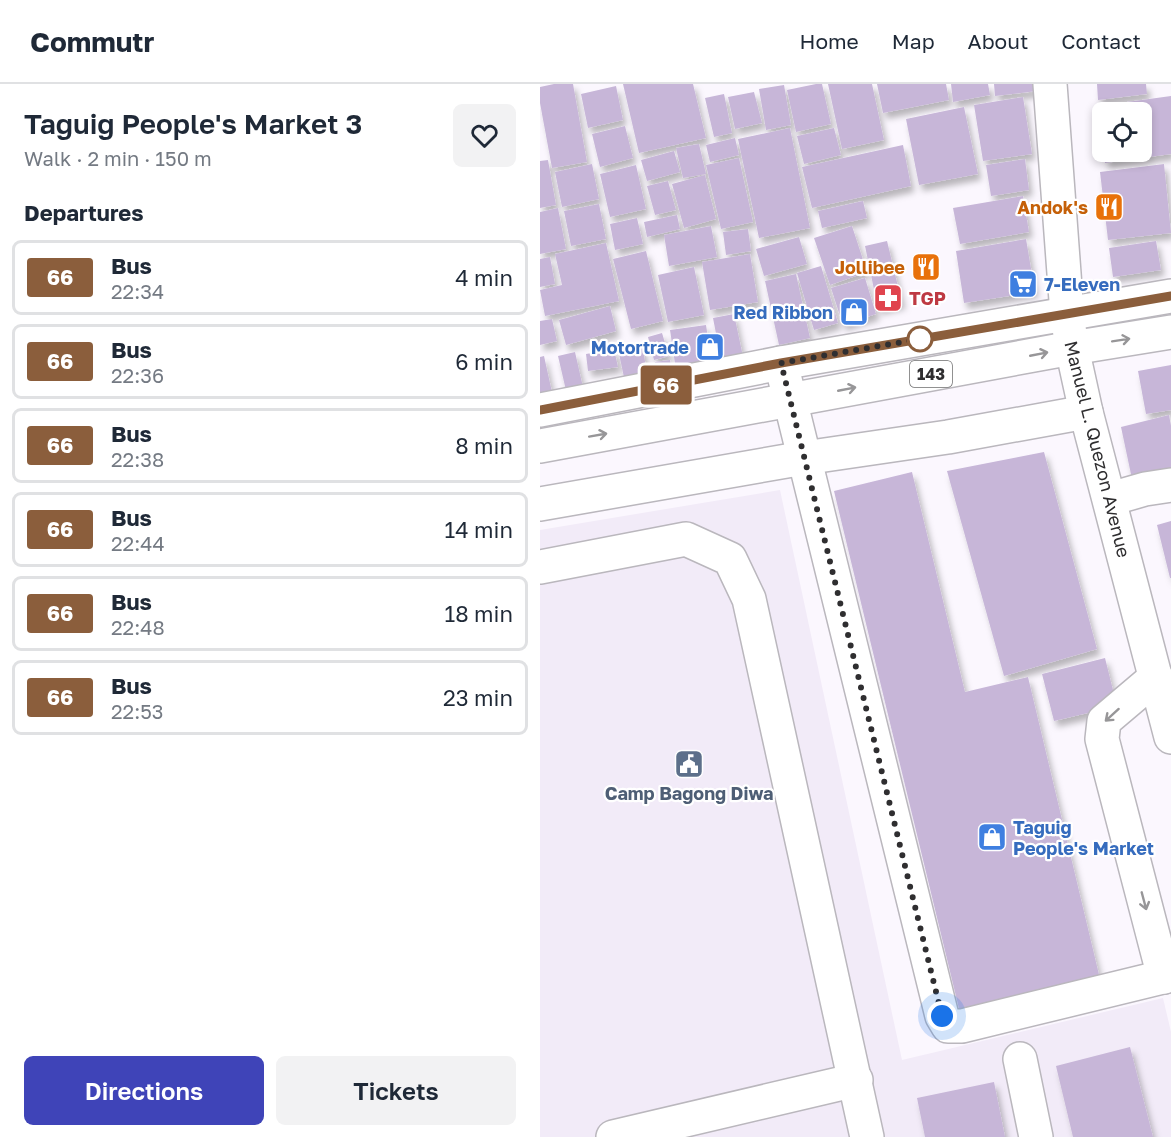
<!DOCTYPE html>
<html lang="en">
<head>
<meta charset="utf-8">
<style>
	body { margin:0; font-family:"Golos Text",sans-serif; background:#f2f2f3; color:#1f2937; height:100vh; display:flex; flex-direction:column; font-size:22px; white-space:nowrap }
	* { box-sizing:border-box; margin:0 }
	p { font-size:20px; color:#747a83 }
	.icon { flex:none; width:33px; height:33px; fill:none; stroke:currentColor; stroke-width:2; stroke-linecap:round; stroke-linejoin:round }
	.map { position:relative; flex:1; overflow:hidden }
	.details { display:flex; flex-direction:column; background:#fff; width:540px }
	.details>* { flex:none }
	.badge { padding:0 12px; border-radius:4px; font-size:21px; line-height:39px }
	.controls { position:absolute; left:552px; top:18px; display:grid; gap:12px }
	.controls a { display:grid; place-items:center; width:60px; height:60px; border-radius:9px; background:#fff; box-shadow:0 3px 9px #0003; font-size:30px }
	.you { position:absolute; width:30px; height:30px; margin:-15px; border:4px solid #fff; border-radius:50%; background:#1a73e8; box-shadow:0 0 0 9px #1a73e833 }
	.map>.badge { position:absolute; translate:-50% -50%; box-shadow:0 0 0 3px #fff }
	h2 { padding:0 24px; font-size:22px; line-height:54px }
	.round { display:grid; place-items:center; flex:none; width:63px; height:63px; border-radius:9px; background:#f2f2f3 }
	.overview { display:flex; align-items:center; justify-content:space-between; height:102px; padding:0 24px }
	h1 { font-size:28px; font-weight:600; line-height:45px }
	.action { display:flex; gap:12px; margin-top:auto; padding:12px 24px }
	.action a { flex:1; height:69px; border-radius:9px; background:#3f44b8; color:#fff; font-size:24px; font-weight:600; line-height:69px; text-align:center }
	.action a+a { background:#f2f2f3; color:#1f2937 }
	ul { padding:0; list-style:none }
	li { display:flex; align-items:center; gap:18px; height:75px; margin:0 12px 9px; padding:0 12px; border:3px solid #e0e1e3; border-radius:9px }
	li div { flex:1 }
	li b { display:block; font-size:22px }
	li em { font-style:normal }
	li .badge { min-width:66px; font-weight:700; text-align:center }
	header { display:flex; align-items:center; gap:36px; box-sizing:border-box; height:84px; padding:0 30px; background:#fff; border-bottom:2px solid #e0e1e3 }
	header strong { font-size:28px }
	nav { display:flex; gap:33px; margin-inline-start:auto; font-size:21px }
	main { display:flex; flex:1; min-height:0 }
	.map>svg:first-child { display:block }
	.built { fill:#f2ebf8 }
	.building { fill:#c7b6d8; filter:url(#shadow) }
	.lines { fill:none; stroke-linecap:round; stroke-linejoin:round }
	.minor-casing { stroke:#bab7bd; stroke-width:36 }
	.major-casing { stroke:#bab7bd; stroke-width:36 }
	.minor { stroke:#fff; stroke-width:33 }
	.major { stroke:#fff; stroke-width:33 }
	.oneway { stroke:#979698 }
	.line-casing { stroke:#fff; stroke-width:14 }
	.line { stroke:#8b5e3c; stroke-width:9 }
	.walk { stroke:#2f2e30; stroke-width:6; stroke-dasharray:0 10.8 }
	.stop-dot { fill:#fff; stroke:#8b5e3c; stroke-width:3 }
	.labels { text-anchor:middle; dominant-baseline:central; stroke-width:4.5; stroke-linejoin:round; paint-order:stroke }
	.shield { fill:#fff; stroke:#6d6d6e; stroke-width:1.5 }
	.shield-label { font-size:16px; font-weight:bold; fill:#2f2e30 }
	.food-label { font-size:18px; font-weight:bold; fill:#c56008; stroke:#fff; text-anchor:end }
	.shop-label { font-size:18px; font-weight:bold; fill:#366cbe; stroke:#fff; text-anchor:start }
	.health-label { font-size:18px; font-weight:bold; fill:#be3a42; stroke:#fff; text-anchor:start }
	.street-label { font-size:18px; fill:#2f2e30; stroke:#fff }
	.service-label { font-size:18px; font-weight:bold; fill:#4e5e75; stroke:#fff }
</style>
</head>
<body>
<header>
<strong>Commutr</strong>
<nav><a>Home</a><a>Map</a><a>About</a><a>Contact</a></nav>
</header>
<main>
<section class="details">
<div class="overview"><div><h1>Taguig People's Market 3</h1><p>Walk · 2 min · 150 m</p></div><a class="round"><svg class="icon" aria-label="heart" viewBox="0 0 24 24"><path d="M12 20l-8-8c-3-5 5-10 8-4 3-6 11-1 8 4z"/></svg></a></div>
<h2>Departures</h2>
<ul>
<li><span class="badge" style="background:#8b5e3c;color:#fff">66</span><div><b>Bus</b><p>22:34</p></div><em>4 min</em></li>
<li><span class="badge" style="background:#8b5e3c;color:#fff">66</span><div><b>Bus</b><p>22:36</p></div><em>6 min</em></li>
<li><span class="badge" style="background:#8b5e3c;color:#fff">66</span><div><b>Bus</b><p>22:38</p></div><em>8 min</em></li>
<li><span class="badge" style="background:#8b5e3c;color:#fff">66</span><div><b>Bus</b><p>22:44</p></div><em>14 min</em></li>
<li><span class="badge" style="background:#8b5e3c;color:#fff">66</span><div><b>Bus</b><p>22:48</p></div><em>18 min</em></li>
<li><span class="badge" style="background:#8b5e3c;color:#fff">66</span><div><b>Bus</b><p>22:53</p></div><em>23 min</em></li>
</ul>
<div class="action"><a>Directions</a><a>Tickets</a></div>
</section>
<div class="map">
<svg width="631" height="1053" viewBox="0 0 631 1053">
	<defs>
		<filter id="shadow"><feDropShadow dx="3.5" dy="6" stdDeviation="3" flood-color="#0004"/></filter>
	</defs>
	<rect width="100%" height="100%" fill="#fbf7fe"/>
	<path class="built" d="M240,406L362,976L623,914L631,948V1053H0V446Z"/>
	<g class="building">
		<path d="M14,0H33L47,78L12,84L0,19V3Z"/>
		<path d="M83,0H153L166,54L99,69Z"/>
		<path d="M276,0H282L291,40L256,48L247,6Z"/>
		<path d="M288,0H332L344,56L302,65Z"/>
		<path d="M337,0H406L409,16L343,29Z"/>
		<path d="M411,0H448L450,11L413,18Z"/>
		<path d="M454,0H496L497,7L455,12Z"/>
		<path d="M557,0H606L607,10L558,16Z"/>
		<path d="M244,1L251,41L226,46L219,5Z"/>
		<path d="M76,2L83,36L48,44L41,10Z"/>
		<path d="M214,8L222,39L195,45L188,13Z"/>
		<path d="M184,10L192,49L174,53L165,14Z"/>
		<path d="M631,12V70L565,79L564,68H602V28H562L561,48L558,22Z"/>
		<path d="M483,13L492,70L443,77L434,21Z"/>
		<path d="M424,23L438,90L379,101L366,35Z"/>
		<path d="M85,42L93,74L60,83L52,50Z"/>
		<path d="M250,44L270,144L219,154L198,55Z"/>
		<path d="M294,44L301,71L264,80L257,52Z"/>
		<path d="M195,54L199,71L170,78L166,61Z"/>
		<path d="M159,60L166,90L143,94L136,64Z"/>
		<path d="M363,61L371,102L272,124L262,83Z"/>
		<path d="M134,67L140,88L107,97L101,76Z"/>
		<path d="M199,74L213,138L181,145L166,81Z"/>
		<path d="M485,75L489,106L451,112L446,81Z"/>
		<path d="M8,76L16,121L0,124V77Z"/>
		<path d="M52,80L59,115L22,123L15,88Z"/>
		<path d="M624,80L631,149L568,156L560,88Z"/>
		<path d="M96,81L106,125L70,133L60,90Z"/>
		<path d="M165,91L176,135L144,144L132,100Z"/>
		<path d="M128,97L136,126L115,131L107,102Z"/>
		<path d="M483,112L489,148L420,160L413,124Z"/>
		<path d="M323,117L327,134L282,144L278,127Z"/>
		<path d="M59,120L66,155L31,162L24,127Z"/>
		<path d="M18,124L26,165L0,170V128Z"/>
		<path d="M137,131L140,145L107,153L104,138Z"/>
		<path d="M97,134L103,160L75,166L70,140Z"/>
		<path d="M171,142L177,173L129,182L124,151Z"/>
		<path d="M312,142L327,188L290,201L274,154Z"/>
		<path d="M208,145L211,167L186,171L183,148Z"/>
		<path d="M259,153L267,180L224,192L216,165Z"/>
		<path d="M486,155L495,208L424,219L416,167Z"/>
		<path d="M347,157L362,219L338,225L325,162Z"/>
		<path d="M616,157L621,186L573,193L569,164Z"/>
		<path d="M66,159L79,217L5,232L0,206L22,201L15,170Z"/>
		<path d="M106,167L123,237L91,245L73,175Z"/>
		<path d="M210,170L218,218L170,226L162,178Z"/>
		<path d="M10,173L15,200L0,203V175Z"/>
		<path d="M281,182L298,239L274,246L257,189Z"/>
		<path d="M154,183L164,231L128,238L118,191Z"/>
		<path d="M256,190L270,254L239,261L225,197Z"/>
		<path d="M325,194L336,230L303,241L291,204Z"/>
		<path d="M70,222L76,247L26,261L19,236Z"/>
		<path d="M194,230L205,282L183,286L173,234Z"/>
		<path d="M12,235L17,257L0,261V237Z"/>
		<path d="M166,241L173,288L137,293L130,246Z"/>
		<path d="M122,249L129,272L114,276L108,253Z"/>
		<path d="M102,261L109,299L86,303L78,265Z"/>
		<path d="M74,265L78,283L48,287L46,270Z"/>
		<path d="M35,268L45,312L28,315L18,272Z"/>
		<path d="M4,272L14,317L0,320V273Z"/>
		<path d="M130,276L133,294L119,297L115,278Z"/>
		<path d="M631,281V326L606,330L598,287Z"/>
		<path d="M629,331L631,342V387L592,395L581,343Z"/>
		<path d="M504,368L557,565L464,592L407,387Z"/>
		<path d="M372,388L425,608L488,593L561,899L421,933L294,407Z"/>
		<path d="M631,437V494H630L617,441Z"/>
		<path d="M565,574L577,622L514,637L502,590Z"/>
		<path d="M590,963L613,1053H533L516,982Z"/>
		<path d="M454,998L465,1053H385L377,1014Z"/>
	</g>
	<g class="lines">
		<g class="minor-casing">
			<g id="minor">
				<path d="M241,279L402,932L408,942H422L631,891"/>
				<path d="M570,415L605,405L631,401"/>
				<path d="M0,420L264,374L408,353L546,328"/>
				<path d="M0,483L146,455L190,475L209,515L327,1053"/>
				<path d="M616,593L564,637L562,655L624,893"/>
				<path d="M480,975L496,1053"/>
				<path d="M73,1053L316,996"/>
			</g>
		</g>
		<g class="major-casing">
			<g id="major">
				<path d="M510,0L527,230L532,264L546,328L631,653"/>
				<path d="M0,326L241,279L631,212"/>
				<path d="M0,362L532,264L631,248"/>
			</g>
		</g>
		<use href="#minor" class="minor"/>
		<use href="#major" class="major"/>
	</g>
	<defs><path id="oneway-shaft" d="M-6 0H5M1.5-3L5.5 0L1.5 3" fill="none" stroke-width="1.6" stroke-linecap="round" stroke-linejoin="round" transform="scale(1.5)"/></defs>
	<g class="oneway">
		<use href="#oneway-shaft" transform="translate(581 256) rotate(-9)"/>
		<use href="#oneway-shaft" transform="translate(499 270) rotate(-11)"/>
		<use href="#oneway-shaft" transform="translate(307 305) rotate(-11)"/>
		<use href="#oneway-shaft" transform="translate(58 351) rotate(-10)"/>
		<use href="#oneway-shaft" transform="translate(572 631) rotate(138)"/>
		<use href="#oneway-shaft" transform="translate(604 817) rotate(75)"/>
	</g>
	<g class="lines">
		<g class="line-casing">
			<path id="line" d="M0,326L241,279L631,212"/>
		</g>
		<use href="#line" class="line"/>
		<path class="walk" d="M380,255L241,279L402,932"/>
	</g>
	<defs>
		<g id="restaurant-square" transform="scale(1.5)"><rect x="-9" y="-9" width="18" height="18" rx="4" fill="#e8710a" stroke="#fff"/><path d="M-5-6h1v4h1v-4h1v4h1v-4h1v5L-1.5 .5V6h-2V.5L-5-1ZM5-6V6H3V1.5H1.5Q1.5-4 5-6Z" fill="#fff"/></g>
		<g id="supermarket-square" transform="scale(1.5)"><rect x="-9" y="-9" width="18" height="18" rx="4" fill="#3f7fe0" stroke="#fff"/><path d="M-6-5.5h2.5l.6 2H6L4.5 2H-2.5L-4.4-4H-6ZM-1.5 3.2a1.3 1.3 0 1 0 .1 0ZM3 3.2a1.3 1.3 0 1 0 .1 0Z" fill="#fff"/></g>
		<g id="pharmacy-square" transform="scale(1.5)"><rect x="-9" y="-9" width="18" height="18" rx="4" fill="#e0444e" stroke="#fff"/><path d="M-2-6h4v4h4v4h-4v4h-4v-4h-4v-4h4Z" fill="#fff"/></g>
		<g id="shop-square" transform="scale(1.5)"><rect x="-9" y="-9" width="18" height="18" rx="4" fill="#3f7fe0" stroke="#fff"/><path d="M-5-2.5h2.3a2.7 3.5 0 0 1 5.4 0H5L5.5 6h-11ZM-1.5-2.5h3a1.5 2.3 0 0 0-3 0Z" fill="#fff"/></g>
		<g id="civic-square" transform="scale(1.5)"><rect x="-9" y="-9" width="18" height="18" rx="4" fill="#5c6f8a" stroke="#fff"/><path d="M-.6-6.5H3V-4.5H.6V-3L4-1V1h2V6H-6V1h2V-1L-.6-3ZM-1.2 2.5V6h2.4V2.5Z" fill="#fff"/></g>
	</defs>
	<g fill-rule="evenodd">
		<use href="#restaurant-square" x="569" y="123"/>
		<use href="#restaurant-square" x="386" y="183"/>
		<use href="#supermarket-square" x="483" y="200"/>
		<use href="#pharmacy-square" x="348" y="214"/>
		<use href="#shop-square" x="314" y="228"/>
		<use href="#shop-square" x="170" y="263"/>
		<use href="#civic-square" x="149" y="680"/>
		<use href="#shop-square" x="452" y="753"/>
	</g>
	<circle class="stop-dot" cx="380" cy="255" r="12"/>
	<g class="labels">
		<rect class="shield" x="370" y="277" width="42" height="26" rx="4.5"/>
		<g class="shield-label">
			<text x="391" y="290">143</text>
		</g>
		<g class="food-label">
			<text x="548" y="123">Andok's</text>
			<text x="365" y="183">Jollibee</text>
		</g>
		<g class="shop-label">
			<text x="504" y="200">7-Eleven</text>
			<text x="293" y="228" text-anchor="end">Red Ribbon</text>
			<text x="149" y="263" text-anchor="end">Motortrade</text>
			<text x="473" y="743">Taguig<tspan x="473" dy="21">People's Market</tspan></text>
		</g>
		<g class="health-label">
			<text x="369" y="214">TGP</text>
		</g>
		<g class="street-label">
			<text transform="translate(558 365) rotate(76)">Manuel L. Quezon Avenue</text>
		</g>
		<g class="service-label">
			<text x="149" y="709">Camp Bagong Diwa</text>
		</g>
	</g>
</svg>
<div class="controls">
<a><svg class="icon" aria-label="locate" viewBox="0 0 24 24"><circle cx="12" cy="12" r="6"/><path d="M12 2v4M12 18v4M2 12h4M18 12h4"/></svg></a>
</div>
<div class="you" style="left:402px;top:932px"></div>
<b class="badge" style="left:126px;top:301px;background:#8b5e3c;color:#fff">66</b>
</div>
</main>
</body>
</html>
